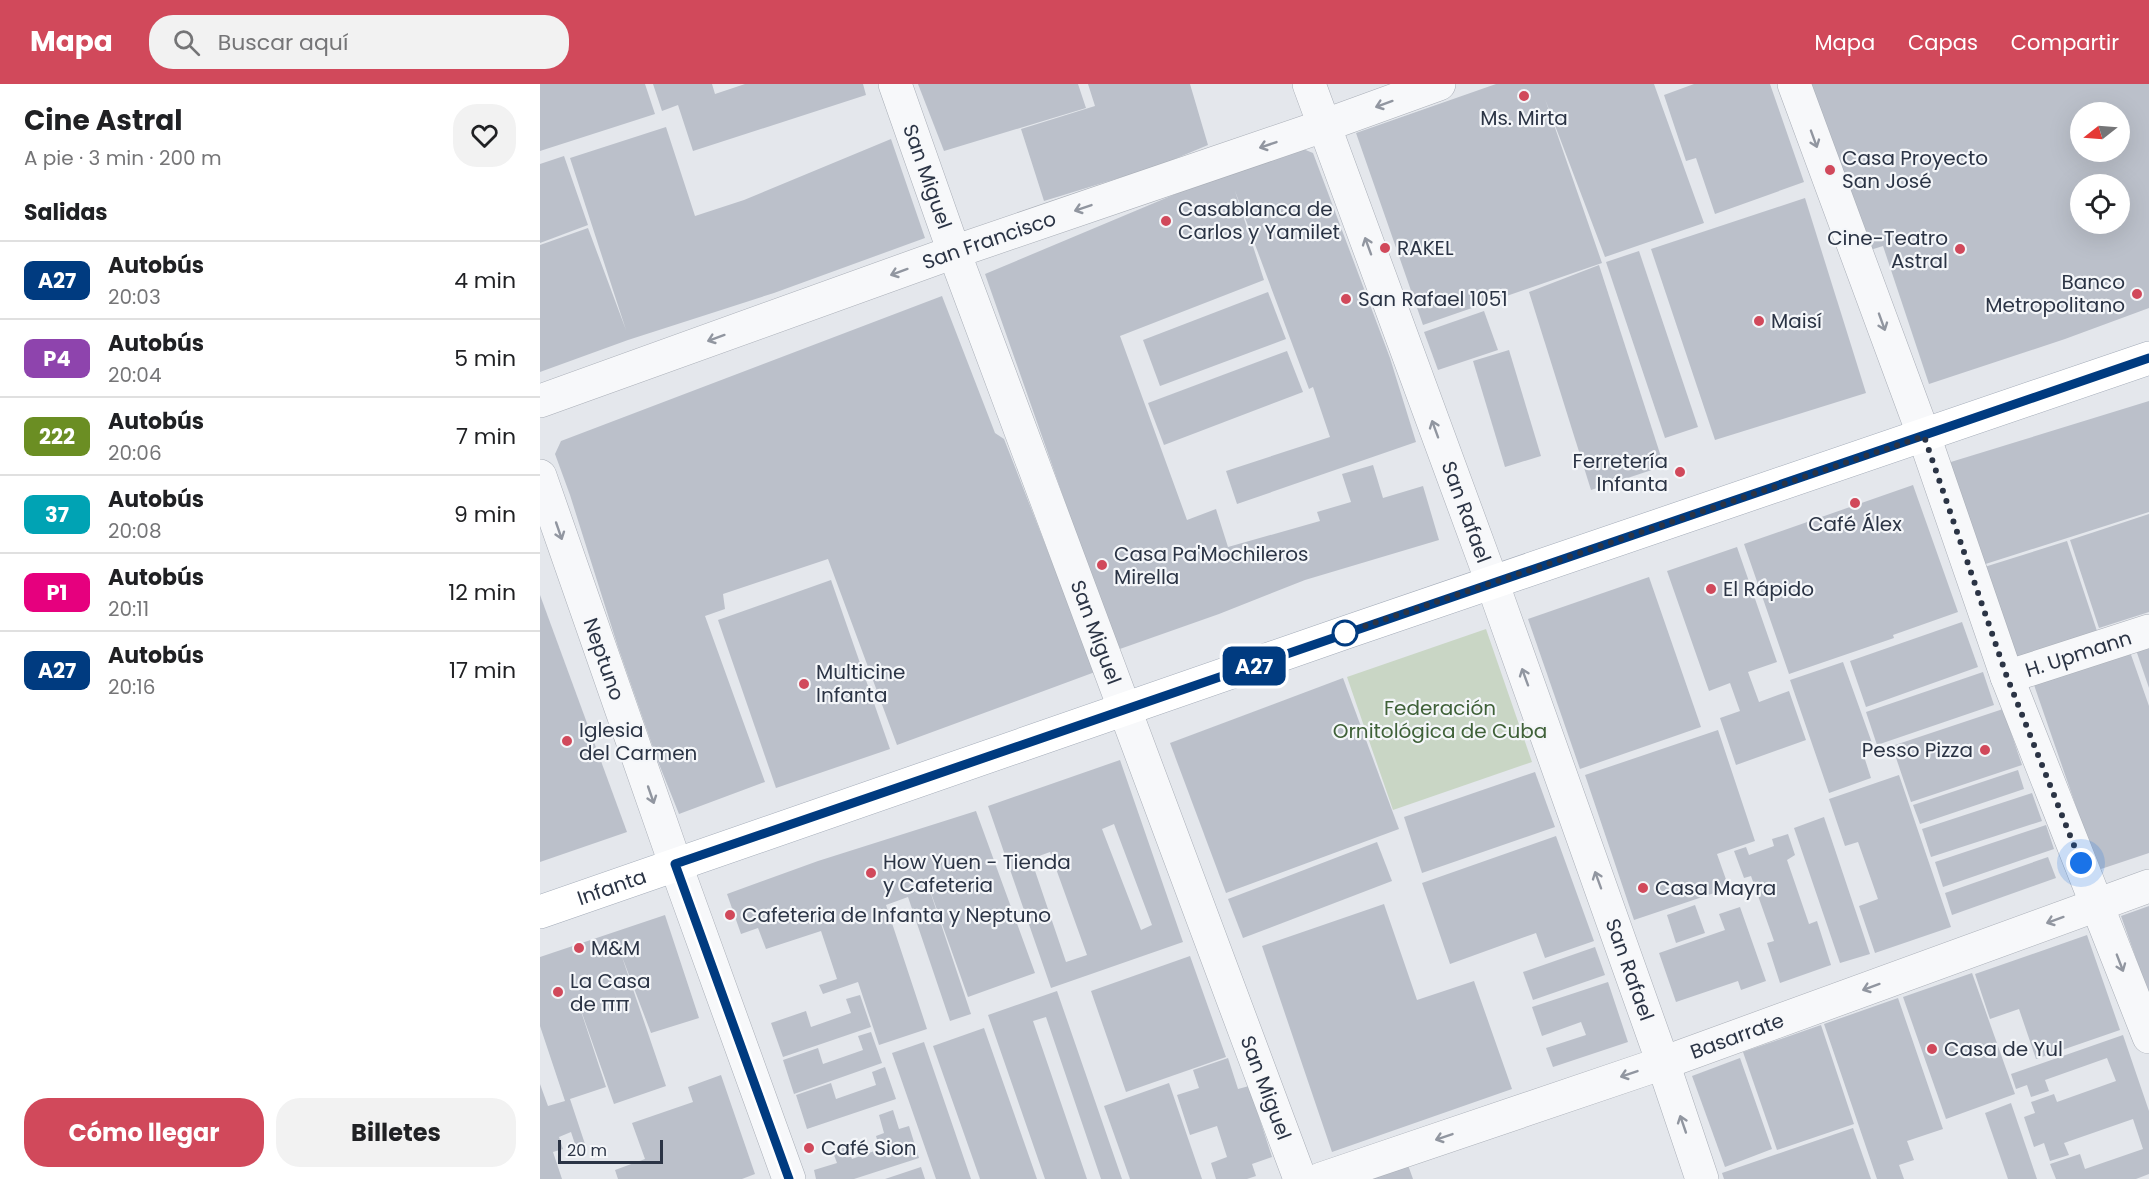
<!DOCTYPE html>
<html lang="es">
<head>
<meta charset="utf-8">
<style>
	body { margin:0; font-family:Poppins,sans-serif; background:#f2f2f2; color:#202124; height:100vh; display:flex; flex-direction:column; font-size:22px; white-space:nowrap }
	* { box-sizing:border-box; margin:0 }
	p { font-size:20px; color:#757577 }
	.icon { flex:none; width:33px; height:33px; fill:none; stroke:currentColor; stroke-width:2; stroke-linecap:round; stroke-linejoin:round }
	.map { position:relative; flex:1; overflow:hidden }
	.side { display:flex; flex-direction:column; background:#fff; width:540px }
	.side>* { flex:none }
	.badge { padding:0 12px; border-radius:9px; font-size:21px; line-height:39px }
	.needle { width:39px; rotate:253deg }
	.controls { position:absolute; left:1530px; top:18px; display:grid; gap:12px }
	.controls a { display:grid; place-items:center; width:60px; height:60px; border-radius:50%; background:#fff; box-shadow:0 6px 24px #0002; font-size:30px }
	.scale { position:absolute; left:18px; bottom:15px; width:105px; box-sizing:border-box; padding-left:6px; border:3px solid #2b3445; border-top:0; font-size:16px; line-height:21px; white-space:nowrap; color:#2b3445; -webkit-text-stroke:4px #f4f6f9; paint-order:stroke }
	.you { position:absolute; width:30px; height:30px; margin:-15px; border:4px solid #fff; border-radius:50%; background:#1a73e8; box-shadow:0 0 0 9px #1a73e833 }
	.map>.badge { position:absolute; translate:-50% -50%; box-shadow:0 0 0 3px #fff }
	h2 { padding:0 24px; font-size:22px; line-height:54px }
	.round { display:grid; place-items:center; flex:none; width:63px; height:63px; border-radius:24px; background:#f2f2f2 }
	.summary { display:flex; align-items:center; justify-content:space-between; height:102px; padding:0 24px }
	h1 { font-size:28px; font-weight:700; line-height:45px }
	.action { display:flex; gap:12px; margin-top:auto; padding:12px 24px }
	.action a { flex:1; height:69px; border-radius:24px; background:#d1495b; color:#fff; font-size:24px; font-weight:700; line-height:69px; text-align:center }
	.action a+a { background:#f2f2f2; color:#202124 }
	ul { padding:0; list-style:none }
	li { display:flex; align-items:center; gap:18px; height:78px; padding:0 24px; border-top:2px solid #e0e0e0 }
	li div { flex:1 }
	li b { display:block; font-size:22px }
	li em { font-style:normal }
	li .badge { min-width:66px; font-weight:700; text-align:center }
	header { display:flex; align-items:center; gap:36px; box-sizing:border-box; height:84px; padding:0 30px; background:#d1495b; color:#fff }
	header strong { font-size:28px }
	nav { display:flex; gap:33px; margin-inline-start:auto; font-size:21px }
	.search { width:420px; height:54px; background:#f2f2f2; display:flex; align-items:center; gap:15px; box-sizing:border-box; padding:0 21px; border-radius:24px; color:#757577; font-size:22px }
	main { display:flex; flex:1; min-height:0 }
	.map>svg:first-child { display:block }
	.green { fill:#c9d6c5 }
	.building { fill:#bbc0ca; fill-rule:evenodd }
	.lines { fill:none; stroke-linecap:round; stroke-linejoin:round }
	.minor-casing { stroke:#a9aeb7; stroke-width:34 }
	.major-casing { stroke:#a3abb8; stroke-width:34 }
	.minor { stroke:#f7f8fa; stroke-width:33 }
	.major { stroke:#fff; stroke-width:33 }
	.oneway { stroke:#9196a0 }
	.line-casing { stroke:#fff; stroke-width:14 }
	.line { stroke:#003b80; stroke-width:9 }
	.walk { stroke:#2b3445; stroke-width:6; stroke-dasharray:0 10.8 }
	.poi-dot { fill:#d1495b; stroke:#f4f6f9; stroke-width:2 }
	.stop-dot { fill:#fff; stroke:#003b80; stroke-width:3 }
	.labels { text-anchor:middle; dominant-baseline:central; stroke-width:4.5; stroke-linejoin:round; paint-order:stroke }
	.poi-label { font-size:20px; fill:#2b3445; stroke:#f4f6f9; text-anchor:start }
	.street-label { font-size:20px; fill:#2b3445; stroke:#f4f6f9 }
	.park-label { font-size:20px; fill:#3f6138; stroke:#f4f6f9 }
</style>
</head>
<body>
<header>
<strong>Mapa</strong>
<div class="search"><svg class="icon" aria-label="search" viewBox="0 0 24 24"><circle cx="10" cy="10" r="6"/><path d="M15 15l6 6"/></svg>Buscar aquí</div>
<nav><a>Mapa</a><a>Capas</a><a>Compartir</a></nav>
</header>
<main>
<section class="side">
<div class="summary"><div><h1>Cine Astral</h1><p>A pie · 3 min · 200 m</p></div><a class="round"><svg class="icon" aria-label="heart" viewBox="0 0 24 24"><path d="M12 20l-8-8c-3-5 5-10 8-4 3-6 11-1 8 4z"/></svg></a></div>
<h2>Salidas</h2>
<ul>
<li><span class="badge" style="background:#003b80;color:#fff">A27</span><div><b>Autobús</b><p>20:03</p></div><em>4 min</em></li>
<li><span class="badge" style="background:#8e44ad;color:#fff">P4</span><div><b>Autobús</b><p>20:04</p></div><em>5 min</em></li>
<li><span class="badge" style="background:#6b8e23;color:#fff">222</span><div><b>Autobús</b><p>20:06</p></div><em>7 min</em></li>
<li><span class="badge" style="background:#00a3b4;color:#fff">37</span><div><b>Autobús</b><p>20:08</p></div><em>9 min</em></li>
<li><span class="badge" style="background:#e6007e;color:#fff">P1</span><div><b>Autobús</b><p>20:11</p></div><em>12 min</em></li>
<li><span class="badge" style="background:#003b80;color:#fff">A27</span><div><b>Autobús</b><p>20:16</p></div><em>17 min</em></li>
</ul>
<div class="action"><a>Cómo llegar</a><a>Billetes</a></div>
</section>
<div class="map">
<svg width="1609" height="1095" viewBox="0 0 1609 1095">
	<rect width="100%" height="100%" fill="#e4e7ec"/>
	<path class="green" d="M946,545L992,678L853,726L807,593Z"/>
	<g class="building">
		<path d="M0,0H105L115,30L0,67Z"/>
		<path d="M113,0H172L175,10L205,0H323L326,11L153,67L138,21L122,27Z"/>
		<path d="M378,0H538L546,24L404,67Z"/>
		<path d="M548,0H650L668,61L618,82L504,117L481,45L555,22Z"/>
		<path d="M956,0H1114L1164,139L1065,173L1005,15L1062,179L883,241L816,49Z"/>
		<path d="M1154,0H1230L1264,98L1175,130L1156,74L1146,77L1124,11Z"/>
		<path d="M1269,0H1609V224L1525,255L1389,300L1343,162L1324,168ZM1540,28H1580V68H1540ZM1540,100H1580V140H1540Z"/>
		<path d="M126,43L155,132L204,116L351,55L385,154L234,209L88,256L0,288V161L48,144L86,246L30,74Z"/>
		<path d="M758,63L773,69L850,274L876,358L697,420L686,387L790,353L773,303L769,305L695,107L724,196L580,252L647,436L676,425L688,463L780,437L777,428L811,418L802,390L833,381L843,414L883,402L899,456L765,496L679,530L577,566L445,190L688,88Z"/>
		<path d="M24,72L48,141L0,159V80Z"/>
		<path d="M1265,114L1326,309L1175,356L1111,165Z"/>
		<path d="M1099,167L1158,343L1125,354L1066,178Z"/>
		<path d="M1059,181L1124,382L1051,406L989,208Z"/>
		<path d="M728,208L746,255L620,302L603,256Z"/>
		<path d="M402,212L455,349L464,355L555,588L357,661L288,475L183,510L185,525L165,532L225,698L139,730L117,675L78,563L30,411L15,370L21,357Z"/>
		<path d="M944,227L958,266L898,286L884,248Z"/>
		<path d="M969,266L1001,372L965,383L933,277Z"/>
		<path d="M747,267L763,308L624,361L608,319Z"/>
		<path d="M1609,317V428L1433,484L1401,381Z"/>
		<path d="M1373,401L1418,528L1353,551L1354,554L1249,590L1204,460Z"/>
		<path d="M1609,430V528L1559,544L1530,456Z"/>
		<path d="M1527,457L1557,547L1468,576L1438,485Z"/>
		<path d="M1197,463L1237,578L1208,588L1219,618L1249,607L1266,656L1196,681L1180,634L1200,627L1190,599L1169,607L1127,487Z"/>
		<path d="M1109,493L1161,643L1040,685L988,535Z"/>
		<path d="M291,496L350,665L236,704L178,536Z"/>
		<path d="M0,511L87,748L0,778Z"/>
		<path d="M1422,538L1438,583L1326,623L1310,577Z"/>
		<path d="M1609,558V604L1595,563Z"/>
		<path d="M1589,565L1609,622V769L1558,786L1493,598Z"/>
		<path d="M1303,578L1332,659L1321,663L1331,694L1289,709L1250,596Z"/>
		<path d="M1443,588L1454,621L1337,661L1326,628Z"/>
		<path d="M803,594L859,745L686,809L630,659Z"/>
		<path d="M1463,625L1482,681L1371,718L1352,662Z"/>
		<path d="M1178,646L1215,757L1177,770L1189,804L1094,836L1045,691Z"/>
		<path d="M580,676L643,858L511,904L448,722ZM574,740L612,841L601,846L562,745ZM510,768L547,871L526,878L491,775Z"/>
		<path d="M1478,686L1484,705L1380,740L1373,721Z"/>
		<path d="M995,688L1015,743L882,789L864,733Z"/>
		<path d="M1359,691L1411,843L1335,869L1319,822L1338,815L1318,758L1305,762L1289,715Z"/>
		<path d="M1492,709L1502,737L1391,773L1382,745Z"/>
		<path d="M436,727L495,889L428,913L386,795L431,930L410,937L368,813L346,821L387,945L339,961L318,898L283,910L279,901L297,895L281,847L226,865L218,844L201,850L187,810L278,777Z"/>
		<path d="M1284,733L1330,870L1300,879L1254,744Z"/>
		<path d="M1506,741L1514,765L1403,803L1395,778Z"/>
		<path d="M1248,750L1255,771L1247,776L1269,840L1277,837L1291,881L1240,899L1227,859L1234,857L1211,792L1204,794L1194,767L1206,763L1209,771L1234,762L1232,755Z"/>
		<path d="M1016,752L1054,857L1005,874L996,849L910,880L882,799Z"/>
		<path d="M837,758L852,797L703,854L688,815Z"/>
		<path d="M1508,773L1516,794L1412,831L1405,809Z"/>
		<path d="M844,820L877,916L934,897L972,1005L792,1068L722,862Z"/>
		<path d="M1155,821L1165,849L1136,859L1127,831Z"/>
		<path d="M1609,822V911L1581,832Z"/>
		<path d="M1200,823L1226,897L1201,906L1198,897L1136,918L1119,869L1185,846L1179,830Z"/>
		<path d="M125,831L159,934L111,949L81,870L126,1002L74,1020L36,912L66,1003L30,1015L45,1060L36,1063L31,1048L19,1053L23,1065L13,1068L22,1095H0V1000L8,1022L25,1017L0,942V873Z"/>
		<path d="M1547,851L1580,946L1496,975L1479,925L1450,935L1435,890Z"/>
		<path d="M1055,863L1065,891L993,916L983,888Z"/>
		<path d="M650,872L686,973L586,1008L551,907Z"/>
		<path d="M1432,889L1475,1010L1406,1035L1363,913Z"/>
		<path d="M1068,898L1088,958L1013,983L1006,964L1046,951L1041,938L1002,952L992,923Z"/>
		<path d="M517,907L582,1095H561L506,933L493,937L547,1095H505L448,931Z"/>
		<path d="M320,911L331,943L243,973L231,939L266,927L271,943L311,929L306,915Z"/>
		<path d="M1358,914L1403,1045L1367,1057L1374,1076L1359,1081L1364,1095H1337L1284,940Z"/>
		<path d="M1281,941L1314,1040L1237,1066L1203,968Z"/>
		<path d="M444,944L497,1095H440L393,962Z"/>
		<path d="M331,948L342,979L254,1010L243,976L278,964L283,980L323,966L318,952Z"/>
		<path d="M1583,951L1609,1027V1090L1596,1095H1516L1510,1080L1540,1070L1545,1085L1603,1065L1593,1035L1524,1059L1529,1071L1510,1077L1504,1059L1494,1063L1484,1033L1495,1029L1491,1018L1514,1010L1517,1018L1576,997L1567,974L1505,996L1509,1007L1491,1013L1487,1001L1476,1005L1471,990Z"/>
		<path d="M384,958L431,1095H396L352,969Z"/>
		<path d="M688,974L698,1005L709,1002L732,1073L712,1080L716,1092L707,1095H676L671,1079L687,1073L677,1042L650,1051L637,1011L659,1004L653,986Z"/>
		<path d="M1200,974L1232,1065L1185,1083L1152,992Z"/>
		<path d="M345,983L356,1015L267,1045L256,1011L291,999L296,1015L336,1001L332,988Z"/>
		<path d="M181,991L215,1090L202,1095H78L75,1086L105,1075L92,1039L153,1018L148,1003Z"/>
		<path d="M629,999L662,1095H590L564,1022Z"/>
		<path d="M1471,1019L1497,1095H1468L1445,1029Z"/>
		<path d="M353,1026L359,1045L369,1042L379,1074L314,1095H276L274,1086L297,1079L292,1066L307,1061L312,1075L340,1065L336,1052L344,1049L339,1031Z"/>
		<path d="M1313,1044L1331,1095H1184L1182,1089Z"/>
		<path d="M868,1081L873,1095H828Z"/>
		<path d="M381,1083L385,1095H345Z"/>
	</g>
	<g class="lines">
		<g class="minor-casing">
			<g id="minor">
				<path id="s1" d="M355,0L414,168L760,1095"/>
				<path id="s2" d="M769,0L952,498L1123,979L1162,1095"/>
				<path d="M1254,0L1384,352L1467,593L1609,953"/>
				<path id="s3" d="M0,317L414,168L783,42L899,0"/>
				<path id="s4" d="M0,392L135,779L249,1095"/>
				<path id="s5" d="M1467,593L1609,547"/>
				<path id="s6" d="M781,1095L1123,979L1609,802"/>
			</g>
		</g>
		<g class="major-casing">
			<g id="major">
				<path id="s7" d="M0,828L804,549L1609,274"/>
			</g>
		</g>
		<use href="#minor" class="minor"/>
		<use href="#major" class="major"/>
	</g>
	<defs><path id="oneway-shaft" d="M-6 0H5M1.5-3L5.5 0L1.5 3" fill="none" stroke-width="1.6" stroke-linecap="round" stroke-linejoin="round" transform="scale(1.5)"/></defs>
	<g class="oneway">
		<use href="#oneway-shaft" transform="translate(844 20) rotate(160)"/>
		<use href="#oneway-shaft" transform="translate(1274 55) rotate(70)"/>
		<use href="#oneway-shaft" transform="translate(728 61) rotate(161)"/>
		<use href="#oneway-shaft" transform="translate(543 124) rotate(161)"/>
		<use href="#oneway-shaft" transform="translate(828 162) rotate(-110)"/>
		<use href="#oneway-shaft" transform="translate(359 188) rotate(160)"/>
		<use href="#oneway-shaft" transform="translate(1342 238) rotate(70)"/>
		<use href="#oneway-shaft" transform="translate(176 254) rotate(160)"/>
		<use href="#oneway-shaft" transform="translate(895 345) rotate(-110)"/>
		<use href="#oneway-shaft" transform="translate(19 447) rotate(71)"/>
		<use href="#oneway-shaft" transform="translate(985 593) rotate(-110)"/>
		<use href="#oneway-shaft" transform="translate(111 711) rotate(71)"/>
		<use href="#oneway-shaft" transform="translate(1058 796) rotate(-110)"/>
		<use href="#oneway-shaft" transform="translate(1515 836) rotate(160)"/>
		<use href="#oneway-shaft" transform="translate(1580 879) rotate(69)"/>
		<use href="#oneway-shaft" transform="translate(1331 903) rotate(160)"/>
		<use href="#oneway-shaft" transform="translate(1089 990) rotate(161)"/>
		<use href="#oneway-shaft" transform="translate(1143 1040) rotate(-109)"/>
		<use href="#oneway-shaft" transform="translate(904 1053) rotate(161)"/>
	</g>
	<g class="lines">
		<g class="line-casing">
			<path id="line" d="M249,1095L135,780L1609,274"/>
		</g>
		<use href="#line" class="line"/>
		<path class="walk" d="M805,549L1384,352L1467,593L1541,779"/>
	</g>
	<g class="poi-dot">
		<circle cx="984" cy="12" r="6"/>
		<circle cx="1290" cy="86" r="6"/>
		<circle cx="626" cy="137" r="6"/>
		<circle cx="845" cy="164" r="6"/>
		<circle cx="1420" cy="165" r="6"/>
		<circle cx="1597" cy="210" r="6"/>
		<circle cx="806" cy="215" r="6"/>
		<circle cx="1219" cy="237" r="6"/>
		<circle cx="1140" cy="388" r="6"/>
		<circle cx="1315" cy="419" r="6"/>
		<circle cx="562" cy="481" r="6"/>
		<circle cx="1171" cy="505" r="6"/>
		<circle cx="264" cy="600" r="6"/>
		<circle cx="27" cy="657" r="6"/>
		<circle cx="1445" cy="666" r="6"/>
		<circle cx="331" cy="789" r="6"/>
		<circle cx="1103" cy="804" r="6"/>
		<circle cx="190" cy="831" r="6"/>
		<circle cx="39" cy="864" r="6"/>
		<circle cx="18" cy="908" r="6"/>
		<circle cx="1392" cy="965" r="6"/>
		<circle cx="269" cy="1064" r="6"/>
	</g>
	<circle class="stop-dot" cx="805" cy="549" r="12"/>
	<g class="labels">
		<g class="poi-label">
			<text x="984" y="34" text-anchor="middle">Ms. Mirta</text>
			<text x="1302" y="74">Casa Proyecto<tspan x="1302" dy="23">San José</tspan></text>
			<text x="638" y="125">Casablanca de<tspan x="638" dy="23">Carlos y Yamilet</tspan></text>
			<text x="1408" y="154" text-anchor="end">Cine-Teatro<tspan x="1408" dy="23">Astral</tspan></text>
			<text x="857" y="164">RAKEL</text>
			<text x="1585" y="198" text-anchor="end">Banco<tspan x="1585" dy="23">Metropolitano</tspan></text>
			<text x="818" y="215">San Rafael 1051</text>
			<text x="1231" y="237">Maisí</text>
			<text x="1128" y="377" text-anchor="end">Ferretería<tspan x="1128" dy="23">Infanta</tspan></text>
			<text x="1315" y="440" text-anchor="middle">Café Álex</text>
			<text x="574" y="470">Casa Pa'Mochileros<tspan x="574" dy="23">Mirella</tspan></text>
			<text x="1183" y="505">El Rápido</text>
			<text x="276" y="588">Multicine<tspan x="276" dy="23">Infanta</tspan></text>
			<text x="39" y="646">Iglesia<tspan x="39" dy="23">del Carmen</tspan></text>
			<text x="1433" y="666" text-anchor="end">Pesso Pizza</text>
			<text x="343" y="778">How Yuen - Tienda<tspan x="343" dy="23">y Cafeteria</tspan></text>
			<text x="1115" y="804">Casa Mayra</text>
			<text x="202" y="831">Cafeteria de Infanta y Neptuno</text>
			<text x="51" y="864">M&amp;M</text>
			<text x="30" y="897">La Casa<tspan x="30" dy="23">de ππ</tspan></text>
			<text x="1404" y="965">Casa de Yul</text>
			<text x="281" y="1064">Café Sion</text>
		</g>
		<g class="street-label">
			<text stroke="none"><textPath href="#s1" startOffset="98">San Miguel</textPath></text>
			<text stroke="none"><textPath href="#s3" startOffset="477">San Francisco</textPath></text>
			<text stroke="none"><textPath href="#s2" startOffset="456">San Rafael</textPath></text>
			<text stroke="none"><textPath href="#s1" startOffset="584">San Miguel</textPath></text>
			<text stroke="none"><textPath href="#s5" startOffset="75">H. Upmann</textPath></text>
			<text stroke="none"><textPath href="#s4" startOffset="194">Neptuno</textPath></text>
			<text stroke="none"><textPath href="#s7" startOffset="76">Infanta</textPath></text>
			<text stroke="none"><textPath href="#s2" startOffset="942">San Rafael</textPath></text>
			<text stroke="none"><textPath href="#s6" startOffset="440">Basarrate</textPath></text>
			<text stroke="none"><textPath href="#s1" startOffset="1070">San Miguel</textPath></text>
		</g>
		<g class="park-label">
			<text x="900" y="624">Federación<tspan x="900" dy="23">Ornitológica de Cuba</tspan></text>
		</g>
	</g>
</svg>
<div class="controls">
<a><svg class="needle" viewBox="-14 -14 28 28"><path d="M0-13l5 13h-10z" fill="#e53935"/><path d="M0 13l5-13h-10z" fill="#757577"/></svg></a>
<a><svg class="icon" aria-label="locate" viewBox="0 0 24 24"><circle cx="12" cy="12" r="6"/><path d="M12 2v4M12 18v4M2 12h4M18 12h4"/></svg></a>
</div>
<div class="scale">20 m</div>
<div class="you" style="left:1541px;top:779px"></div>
<b class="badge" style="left:714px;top:582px;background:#003b80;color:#fff">A27</b>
</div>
</main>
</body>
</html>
